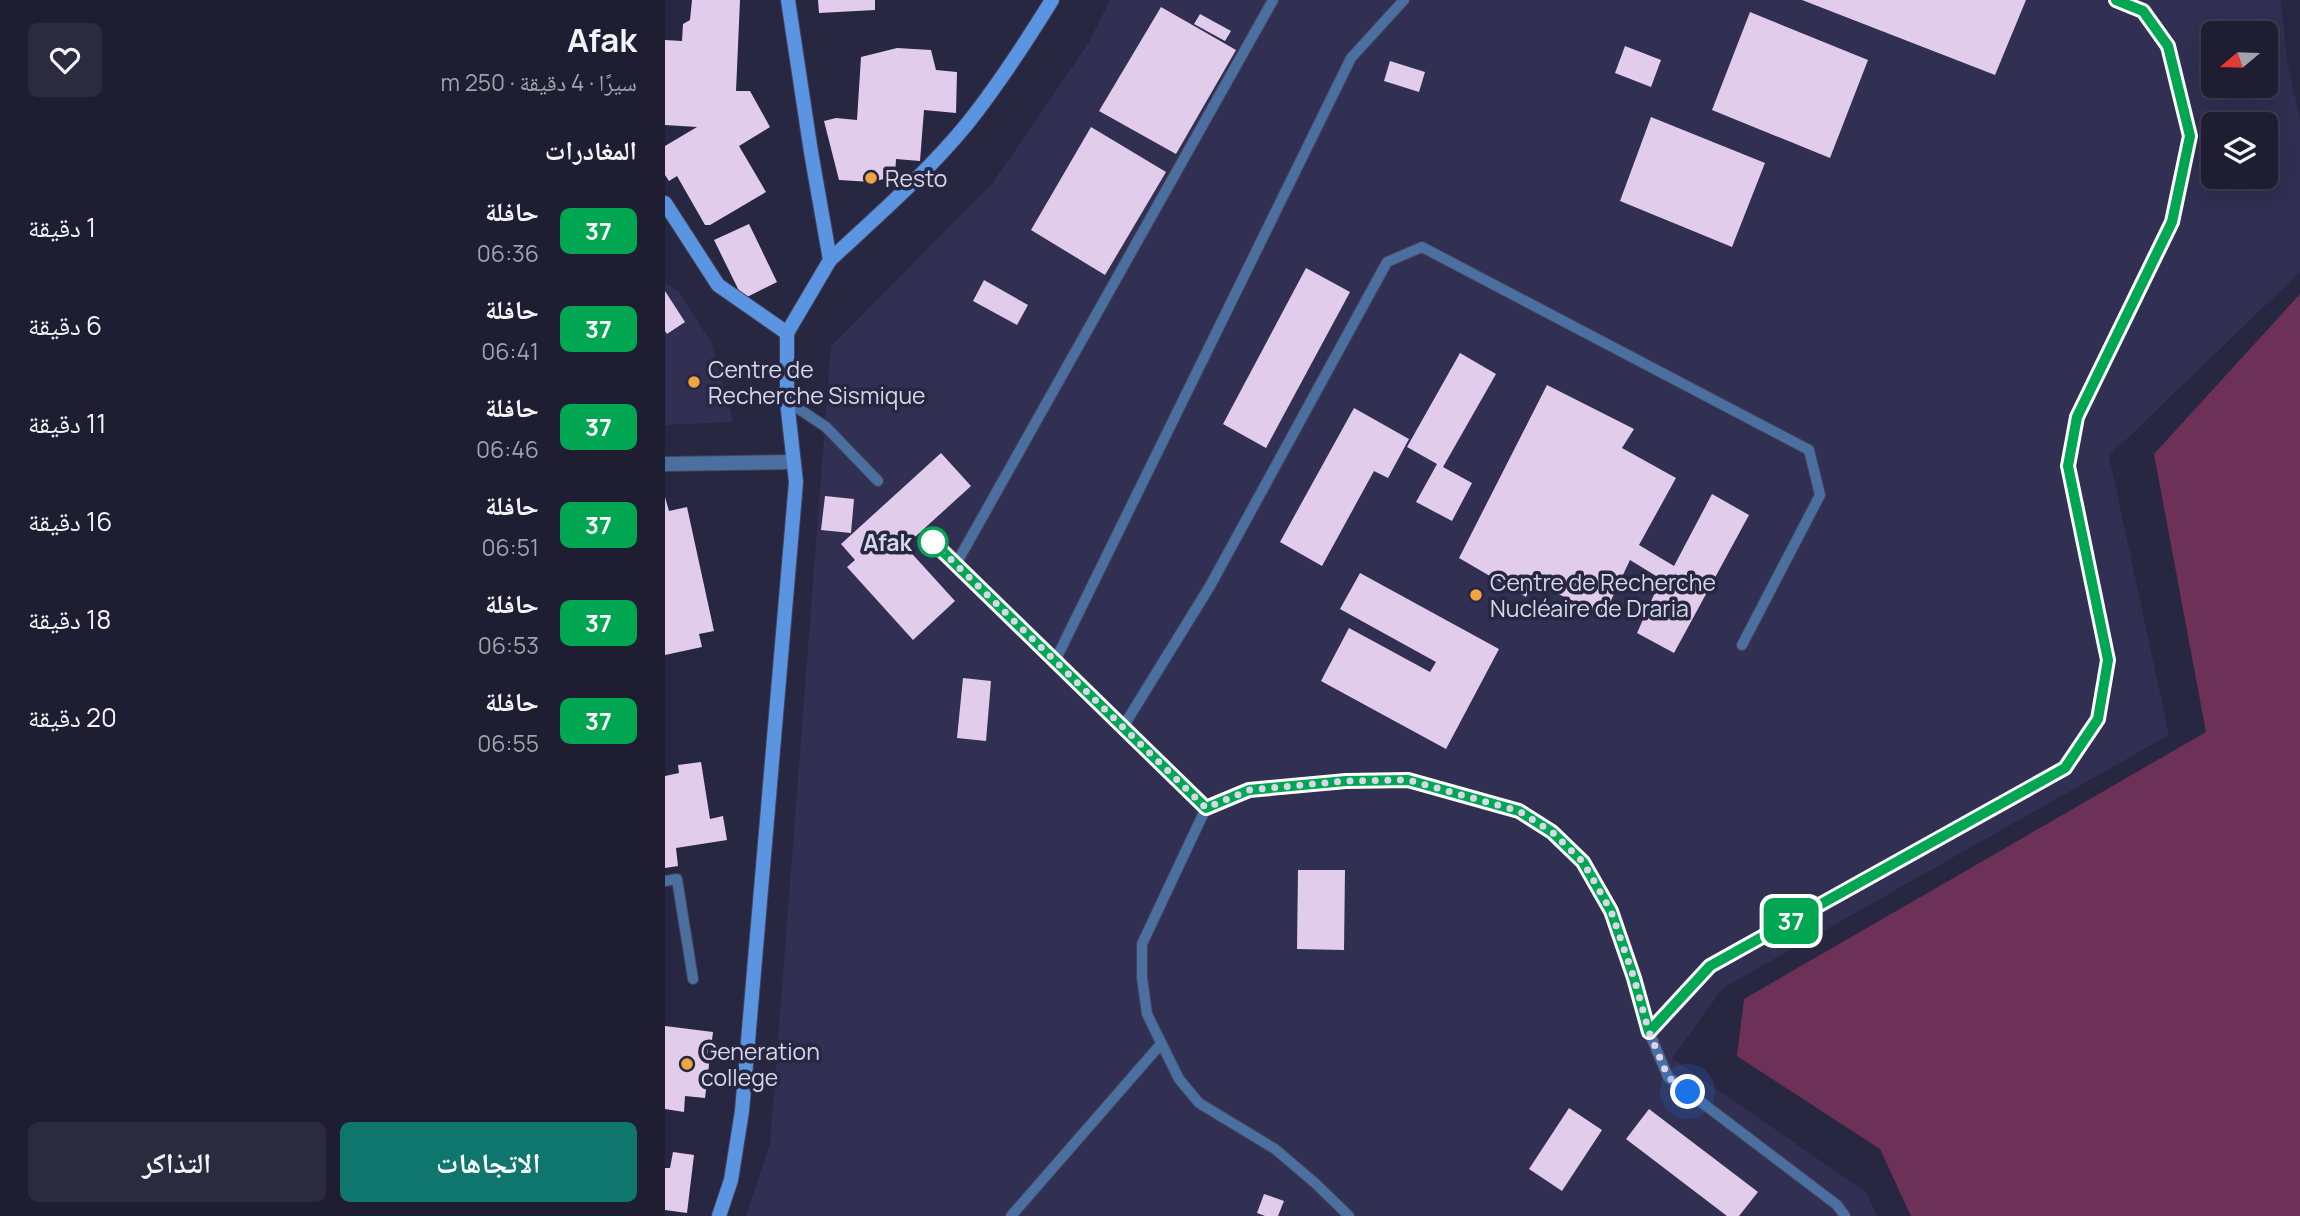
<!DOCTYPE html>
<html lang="ar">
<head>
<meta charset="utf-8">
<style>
	body { margin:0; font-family:Manrope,"Noto Naskh Arabic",sans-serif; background:#2b2a3e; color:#f1f3f6; direction:rtl; height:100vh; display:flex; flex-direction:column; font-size:26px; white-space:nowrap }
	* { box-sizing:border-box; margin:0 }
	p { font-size:23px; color:#a1a2ac }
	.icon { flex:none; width:38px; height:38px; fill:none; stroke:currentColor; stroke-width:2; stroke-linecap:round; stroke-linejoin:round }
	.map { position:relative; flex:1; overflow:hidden; direction:ltr }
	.details { display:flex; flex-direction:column; background:#1e1d32; width:665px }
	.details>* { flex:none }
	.badge { padding:0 14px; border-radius:10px; font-size:24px; line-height:46px }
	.needle { width:46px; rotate:251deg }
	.tools { position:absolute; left:1536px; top:21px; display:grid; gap:14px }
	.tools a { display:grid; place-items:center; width:77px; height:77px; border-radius:10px; background:#1e1d32; box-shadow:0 7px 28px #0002,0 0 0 2px #3c3b4d; font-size:35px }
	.you { position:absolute; width:35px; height:35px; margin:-18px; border:5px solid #fff; border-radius:50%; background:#1a73e8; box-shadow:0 0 0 10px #1a73e833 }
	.map>.badge { position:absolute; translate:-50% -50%; box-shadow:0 0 0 4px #fff }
	h2 { padding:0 28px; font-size:26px; line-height:63px }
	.round { display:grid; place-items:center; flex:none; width:74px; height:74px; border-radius:10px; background:#2b2a3e }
	.overview { display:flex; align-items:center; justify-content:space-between; height:119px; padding:0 28px }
	h1 { font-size:33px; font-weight:700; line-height:52px }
	.cta { display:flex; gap:14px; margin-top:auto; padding:14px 28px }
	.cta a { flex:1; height:80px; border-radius:10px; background:#0f766e; color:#fff; font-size:28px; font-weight:700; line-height:80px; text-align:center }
	.cta a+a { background:#2b2a3e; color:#f1f3f6 }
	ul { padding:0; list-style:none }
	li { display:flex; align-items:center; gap:21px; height:98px; padding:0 28px }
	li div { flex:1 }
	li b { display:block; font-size:26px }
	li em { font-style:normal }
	li .badge { min-width:77px; font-weight:700; text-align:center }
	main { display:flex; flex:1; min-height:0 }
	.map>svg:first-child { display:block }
	.built { fill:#312f52; fill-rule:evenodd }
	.green { fill:#6d3057 }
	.building { fill:#e1ccec }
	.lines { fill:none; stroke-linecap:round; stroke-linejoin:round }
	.lane-casing { stroke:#44435d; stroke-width:12 }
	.street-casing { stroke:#44435d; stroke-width:16 }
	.secondary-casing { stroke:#44435d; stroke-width:16 }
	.lane { stroke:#4b6f9f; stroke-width:10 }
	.street { stroke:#4b6f9f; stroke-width:14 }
	.secondary { stroke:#5b95e1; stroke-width:14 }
	.line-casing { stroke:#fff; stroke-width:16 }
	.line { stroke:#00a651; stroke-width:10 }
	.walk { stroke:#d7d7e9; stroke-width:7; stroke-dasharray:0 12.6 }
	.poi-dot { fill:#f0a63f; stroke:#282742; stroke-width:2.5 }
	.stop-dot { fill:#fff; stroke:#00a651; stroke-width:3.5 }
	.labels { text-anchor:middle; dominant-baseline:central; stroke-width:7; stroke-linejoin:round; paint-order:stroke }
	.poi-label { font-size:23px; fill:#d7d7e9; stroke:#282742; text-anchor:start }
	.stop-label { font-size:23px; font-weight:bold; fill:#d7d7e9; stroke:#282742; text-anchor:end }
</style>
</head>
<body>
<main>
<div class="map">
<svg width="1635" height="1216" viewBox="0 0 1635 1216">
	<rect width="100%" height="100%" fill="#282742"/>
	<g class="built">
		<path d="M445,0H1616L1622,60L1635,120V272L1444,456L1504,735L1058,988L1007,1058L1202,1193L1212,1216H81L105,1144L166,346L327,184L423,44ZM1549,33H1601V86H1549ZM1549,124H1601V177H1549Z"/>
		<path d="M0,283L13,291L46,342L68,422L0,425Z"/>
	</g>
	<path class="green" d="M1635,294V1216H1246L1215,1149L1072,1056L1079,999L1541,732L1489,454Z"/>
	<g class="building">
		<path d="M27,0H75L71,91H85L105,127L74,146L101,192L45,225H40L12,176L4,181L0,175V146L32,127L0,125V40L17,41L18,24L25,20Z"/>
		<path d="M153,0H210V10L154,13Z"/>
		<path d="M1137,0H1361L1330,75Z"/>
		<path d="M496,7L571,50L511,154L434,111Z"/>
		<path d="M1085,12L1203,60L1165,158L1047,110Z"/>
		<path d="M535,14L566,31L560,41L529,24Z"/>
		<path d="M960,46L996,60L986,87L950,73Z"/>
		<path d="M232,48L266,50L271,70L292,72L291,113L259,110L255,161L231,159L230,176L207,182L174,180L159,121L171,118L192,120L196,57Z"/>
		<path d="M725,61L760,72L754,92L719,81Z"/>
		<path d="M986,117L1100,163L1067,247L955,201Z"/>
		<path d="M426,127L501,172L440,275L366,230Z"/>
		<path d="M84,224L112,282L78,299L49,240Z"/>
		<path d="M641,268L685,292L601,448L558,424Z"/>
		<path d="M319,280L363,305L352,325L308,301Z"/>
		<path d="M0,291L20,322L2,334L0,331Z"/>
		<path d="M795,353L831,374L778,467L807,483L787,521L751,502L772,464L742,447Z"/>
		<path d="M882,385L969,429L957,448L1011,478L974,545L1009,566L1047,494L1084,515L1009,653L972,633L996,579L965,560L939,615L867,582L861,597L794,558Z"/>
		<path d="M689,408L744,439L723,478L709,471L657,566L615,542Z"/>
		<path d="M276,453L306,486L240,546L290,601L248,640L182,567L190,560L176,544Z"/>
		<path d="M160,496L189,499L186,533L156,530Z"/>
		<path d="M0,497L4,511L22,507L49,631L34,634L37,647L0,655Z"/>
		<path d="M695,573L834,649L781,749L656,681L684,628L765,672L771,662L675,609Z"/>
		<path d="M298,678L326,681L321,741L292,738Z"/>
		<path d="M36,762L45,819L58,816L62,840L11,848L13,866L0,868V776L14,773L13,765Z"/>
		<path d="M633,870H680L679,950L632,949Z"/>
		<path d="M0,1026L48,1032L40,1098L20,1096L19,1112L0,1109Z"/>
		<path d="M904,1108L937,1130L897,1191L864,1169Z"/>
		<path d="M984,1109L1093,1192L1074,1216H1062L961,1139Z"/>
		<path d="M8,1152L29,1155L22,1213L0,1210V1168H5Z"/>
		<path d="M599,1194L619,1201L613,1216H600L592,1213Z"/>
	</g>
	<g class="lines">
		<g class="lane-casing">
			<g id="lane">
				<path d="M122,401L161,427L213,481"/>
				<path d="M268,542L541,808"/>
				<path d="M291,564L608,0"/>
				<path d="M390,661L686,58L739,0"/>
				<path d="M458,727L545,586L722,262L757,247L1144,450L1155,495L1077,645"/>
				<path d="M0,881L12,879L28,979"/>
				<path d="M984,1032L1044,966L1400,768L1433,719L1443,660L1403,466L1412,417L1507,222L1525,136L1503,46L1478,11L1451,0"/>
				<path d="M346,1216L495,1045"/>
				<path d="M684,1216L650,1183L610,1149L534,1103L514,1079L482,1014L477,978V944L541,808L584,790L681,781L743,780L854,812L887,832L917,862L946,911L969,978L984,1032L1003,1077L1172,1205L1180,1216"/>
			</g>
		</g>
		<g class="street-casing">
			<path id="street" d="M0,464L129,462"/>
		</g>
		<g class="secondary-casing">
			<g id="secondary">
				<path d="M0,203L53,285L122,333"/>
				<path d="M165,260C212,216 261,174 302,124C333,85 361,42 387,0"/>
				<path d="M54,1216L66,1180L77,1111L131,482L122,401V333L165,260L146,152L123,0"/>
			</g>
		</g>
		<use href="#lane" class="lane"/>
		<use href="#street" class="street"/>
		<use href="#secondary" class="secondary"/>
	</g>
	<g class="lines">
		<g class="line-casing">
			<path id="line" d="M268,542L541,808L584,790L681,781L743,780L854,811L887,832L918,862L946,911L969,978L984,1032L1045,966L1400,768L1433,719L1443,660L1403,466L1412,417L1507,222L1525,136L1503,46L1478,11L1451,0"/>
		</g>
		<use href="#line" class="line"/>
		<path class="walk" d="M268,542L541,808L584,790L681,781L743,780L854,811L887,832L918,862L946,911L969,978L984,1032L1003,1077L1023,1092"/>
	</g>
	<g class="poi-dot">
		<circle cx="206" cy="178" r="7"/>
		<circle cx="29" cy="382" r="7"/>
		<circle cx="811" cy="595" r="7"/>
		<circle cx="22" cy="1064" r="7"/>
	</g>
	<circle class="stop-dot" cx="268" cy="542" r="14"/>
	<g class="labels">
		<g class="poi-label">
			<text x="220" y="178">Resto</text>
			<text x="43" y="369">Centre de<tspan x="43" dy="26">Recherche Sismique</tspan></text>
			<text x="825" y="582">Centre de Recherche<tspan x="825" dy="26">Nucléaire de Draria</tspan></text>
			<text x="36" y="1051">Generation<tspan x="36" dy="26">college</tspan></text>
		</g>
		<g class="stop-label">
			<text x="247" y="542">Afak</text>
		</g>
	</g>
</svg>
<div class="tools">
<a><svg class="needle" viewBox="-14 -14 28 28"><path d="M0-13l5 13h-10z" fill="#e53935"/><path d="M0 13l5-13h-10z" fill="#a1a2ac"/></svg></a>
<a><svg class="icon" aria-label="layers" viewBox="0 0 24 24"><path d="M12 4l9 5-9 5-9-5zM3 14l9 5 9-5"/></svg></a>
</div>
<div class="you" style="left:1023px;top:1092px"></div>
<b class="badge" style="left:1126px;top:921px;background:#00a651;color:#fff">37</b>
</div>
<section class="details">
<div class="overview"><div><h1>Afak</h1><p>سيرًا · 4 دقيقة · 250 m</p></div><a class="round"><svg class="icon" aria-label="heart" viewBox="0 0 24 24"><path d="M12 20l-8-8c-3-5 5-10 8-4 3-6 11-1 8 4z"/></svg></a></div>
<h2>المغادرات</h2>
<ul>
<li><span class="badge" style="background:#00a651;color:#fff">37</span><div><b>حافلة</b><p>06:36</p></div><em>1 دقيقة</em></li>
<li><span class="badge" style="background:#00a651;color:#fff">37</span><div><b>حافلة</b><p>06:41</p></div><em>6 دقيقة</em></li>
<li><span class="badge" style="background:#00a651;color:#fff">37</span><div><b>حافلة</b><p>06:46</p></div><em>11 دقيقة</em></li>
<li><span class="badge" style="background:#00a651;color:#fff">37</span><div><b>حافلة</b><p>06:51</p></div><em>16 دقيقة</em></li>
<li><span class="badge" style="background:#00a651;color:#fff">37</span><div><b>حافلة</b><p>06:53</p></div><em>18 دقيقة</em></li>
<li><span class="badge" style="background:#00a651;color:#fff">37</span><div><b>حافلة</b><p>06:55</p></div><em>20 دقيقة</em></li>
</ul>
<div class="cta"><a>الاتجاهات</a><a>التذاكر</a></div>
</section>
</main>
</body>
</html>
